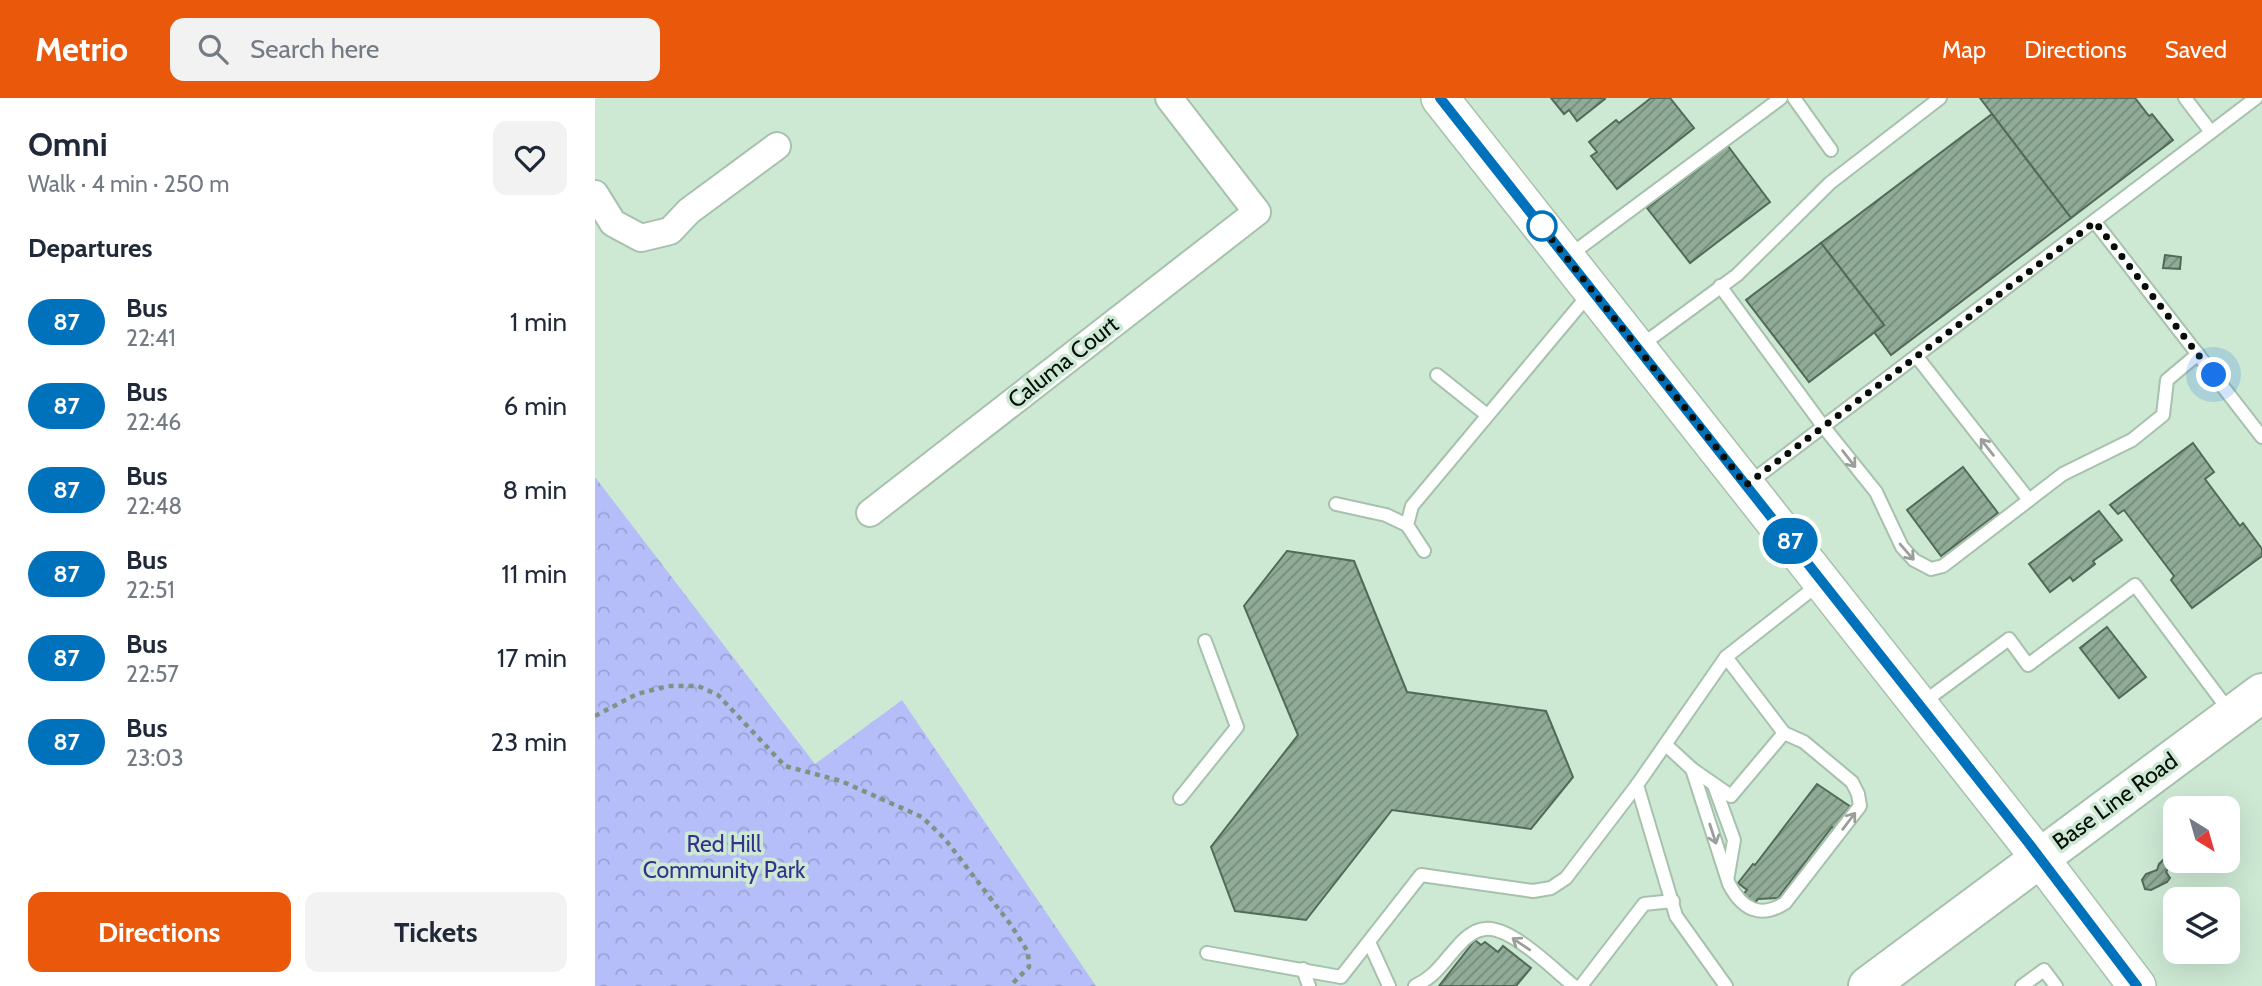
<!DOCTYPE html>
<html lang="en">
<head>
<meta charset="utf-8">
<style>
	body { margin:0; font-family:Cabin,sans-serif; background:#f2f2f3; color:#1f2937; height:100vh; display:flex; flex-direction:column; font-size:26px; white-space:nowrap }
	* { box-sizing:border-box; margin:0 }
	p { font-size:23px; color:#747a83 }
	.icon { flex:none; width:38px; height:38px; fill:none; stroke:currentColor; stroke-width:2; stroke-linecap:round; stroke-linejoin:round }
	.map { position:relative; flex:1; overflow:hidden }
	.panel { display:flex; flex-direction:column; background:#fff; width:595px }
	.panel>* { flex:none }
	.badge { padding:0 14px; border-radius:23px; font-size:24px; line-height:46px }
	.needle { width:46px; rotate:143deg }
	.controls { position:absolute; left:1568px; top:698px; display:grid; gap:14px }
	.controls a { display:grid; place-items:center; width:77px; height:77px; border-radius:14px; background:#fff; box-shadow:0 7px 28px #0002; font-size:35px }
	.you { position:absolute; width:35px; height:35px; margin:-18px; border:5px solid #fff; border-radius:50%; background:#1a73e8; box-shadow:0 0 0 10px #1a73e833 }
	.map>.badge { position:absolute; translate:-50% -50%; box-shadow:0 0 0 4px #fff }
	h2 { padding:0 28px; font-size:26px; line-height:63px }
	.round { display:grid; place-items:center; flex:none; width:74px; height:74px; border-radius:14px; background:#f2f2f3 }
	.headline { display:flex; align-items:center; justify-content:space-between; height:119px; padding:0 28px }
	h1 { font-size:33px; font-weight:700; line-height:52px }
	.primary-button { display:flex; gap:14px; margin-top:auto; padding:14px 28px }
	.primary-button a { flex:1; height:80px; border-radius:14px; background:#ea580c; color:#fff; font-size:28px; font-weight:700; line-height:80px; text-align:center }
	.primary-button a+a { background:#f2f2f3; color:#1f2937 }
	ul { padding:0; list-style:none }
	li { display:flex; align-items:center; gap:21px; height:84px; padding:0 28px }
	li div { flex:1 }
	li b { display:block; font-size:26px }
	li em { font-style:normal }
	li .badge { min-width:77px; font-weight:700; text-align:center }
	header { display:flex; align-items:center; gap:42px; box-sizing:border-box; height:98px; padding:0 35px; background:#ea580c; color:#fff }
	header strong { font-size:33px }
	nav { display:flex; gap:38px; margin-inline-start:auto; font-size:24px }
	.search { width:490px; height:63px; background:#f2f2f3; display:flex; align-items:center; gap:18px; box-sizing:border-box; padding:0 24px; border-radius:14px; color:#747a83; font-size:26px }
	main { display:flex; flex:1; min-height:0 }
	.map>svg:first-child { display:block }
	.park { fill:url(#park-crowns) }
	.building { fill:url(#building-hatch); stroke:#526b59; stroke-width:2 }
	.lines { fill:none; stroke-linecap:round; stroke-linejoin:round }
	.lane-casing { stroke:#a6c1ac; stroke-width:16 }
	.street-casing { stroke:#a6c1ac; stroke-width:30 }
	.secondary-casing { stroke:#a6c1ac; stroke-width:40 }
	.primary-casing { stroke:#a6c1ac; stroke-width:42 }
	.path { stroke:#7f9384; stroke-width:4.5; stroke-dasharray:5 5; stroke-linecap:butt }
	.lane { stroke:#fff; stroke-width:12 }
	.street { stroke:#fff; stroke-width:26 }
	.secondary { stroke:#fff; stroke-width:37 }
	.primary { stroke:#fff; stroke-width:38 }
	.oneway { stroke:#9b9f9c }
	.line-casing { stroke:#fff; stroke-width:16 }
	.line { stroke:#0072bc; stroke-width:10 }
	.walk { stroke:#050e07; stroke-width:7; stroke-dasharray:0 12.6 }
	.stop-dot { fill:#fff; stroke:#0072bc; stroke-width:3.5 }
	.labels { text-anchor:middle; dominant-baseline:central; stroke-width:7; stroke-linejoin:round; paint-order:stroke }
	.street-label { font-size:23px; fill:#050e07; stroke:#cde9d4 }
	.park-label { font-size:23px; fill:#35328f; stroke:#cde9d4 }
</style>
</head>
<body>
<header>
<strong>Metrio</strong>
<div class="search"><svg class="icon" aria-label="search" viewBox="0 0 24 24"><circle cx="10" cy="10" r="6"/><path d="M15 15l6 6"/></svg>Search here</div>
<nav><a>Map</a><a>Directions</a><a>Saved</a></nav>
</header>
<main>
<section class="panel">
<div class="headline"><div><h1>Omni</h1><p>Walk · 4 min · 250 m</p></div><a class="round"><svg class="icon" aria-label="heart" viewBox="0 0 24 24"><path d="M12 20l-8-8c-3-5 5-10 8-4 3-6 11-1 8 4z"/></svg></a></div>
<h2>Departures</h2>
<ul>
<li><span class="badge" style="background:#0072bc;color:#fff">87</span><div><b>Bus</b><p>22:41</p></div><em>1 min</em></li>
<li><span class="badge" style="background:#0072bc;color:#fff">87</span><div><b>Bus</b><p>22:46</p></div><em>6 min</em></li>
<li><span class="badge" style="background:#0072bc;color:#fff">87</span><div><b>Bus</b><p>22:48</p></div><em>8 min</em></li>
<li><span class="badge" style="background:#0072bc;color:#fff">87</span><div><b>Bus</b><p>22:51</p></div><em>11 min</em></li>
<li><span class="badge" style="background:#0072bc;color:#fff">87</span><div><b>Bus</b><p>22:57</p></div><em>17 min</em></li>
<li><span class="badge" style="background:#0072bc;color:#fff">87</span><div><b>Bus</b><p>23:03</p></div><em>23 min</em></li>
</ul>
<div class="primary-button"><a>Directions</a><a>Tickets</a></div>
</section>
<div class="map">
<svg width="1667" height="888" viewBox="0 0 1667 888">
	<defs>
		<pattern id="park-crowns" width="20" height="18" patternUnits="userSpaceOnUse" patternTransform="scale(1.75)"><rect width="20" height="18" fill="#b5bef9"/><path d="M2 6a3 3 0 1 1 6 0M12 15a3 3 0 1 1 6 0" fill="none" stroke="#9aa2d4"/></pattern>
		<pattern id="building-hatch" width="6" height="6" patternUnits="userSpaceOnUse" patternTransform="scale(1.75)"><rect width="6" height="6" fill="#90ab97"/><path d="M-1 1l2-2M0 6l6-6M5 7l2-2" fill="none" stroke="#748a79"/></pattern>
	</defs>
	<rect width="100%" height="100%" fill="#cde9d4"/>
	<path class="park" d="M0,379L220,666L307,602L501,888H0Z"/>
	<g class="building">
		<path d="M956,0H1009L1010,1L982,23L974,12L969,16Z"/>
		<path d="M1056,0H1075L1099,30L1022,91L996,58L1002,54L994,44L1021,22L1024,25Z"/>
		<path d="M1385,0H1540L1554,18L1557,16L1578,42L1476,120Z"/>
		<path d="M1397,16L1476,120L1296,257L1279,234L1289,227L1226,145Z"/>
		<path d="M1133,48L1175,104L1095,165L1052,110Z"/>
		<path d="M1226,145L1289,227L1214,284L1151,202Z"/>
		<path d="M1570,157L1586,159L1585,171L1568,170Z"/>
		<path d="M1598,345L1619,374L1610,381L1645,428L1648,425L1667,451V458L1597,510L1576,482L1579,478L1529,412L1523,416L1515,407Z"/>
		<path d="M1368,369L1403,415L1346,458L1312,412Z"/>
		<path d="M1504,413L1527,442L1498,463L1500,466L1478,483L1475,479L1455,494L1434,466Z"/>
		<path d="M692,453L759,463L812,594L951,613L978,679L936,731L797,712L711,822L640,813L616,749L703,637L649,508Z"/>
		<path d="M1512,529L1551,579L1524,600L1485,550Z"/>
		<path d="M1222,686L1256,709L1239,731L1237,729L1183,800L1163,801L1157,809L1145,800L1152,792L1143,785L1158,766L1160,767Z"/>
		<path d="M1569,761L1575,768L1571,774L1575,780L1572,784L1556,792L1550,791L1547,782L1551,776L1562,772L1564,766Z"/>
		<path d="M880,842L886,847L890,844L903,854L908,848L936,870L921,888H844Z"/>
	</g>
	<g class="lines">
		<g class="lane-casing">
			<g id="lane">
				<path d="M1199,0L1236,52"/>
				<path d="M1590,0L1616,34"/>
				<path d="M1500,124L1667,339"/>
				<path d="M975,157L1186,0"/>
				<path d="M1125,188L1228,328L1281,394L1307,449L1319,462L1336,471L1348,468L1468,376L1537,342L1568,317L1572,282L1603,256"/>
				<path d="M1044,249L1142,177L1235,85L1345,0"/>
				<path d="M1322,259L1434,402"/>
				<path d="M842,277L892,317"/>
				<path d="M1154,385L1661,0"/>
				<path d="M741,406L791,417L812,427"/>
				<path d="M829,453L812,427L817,408L995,195"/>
				<path d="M1326,606L1414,541L1433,567L1540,487L1635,614"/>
				<path d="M1071,647L1097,671L1136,698L1189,635"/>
				<path d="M1097,671L1134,786C1147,811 1165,821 1190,805L1265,708L1263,696L1257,684L1209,644L1189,635L1131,559"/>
				<path d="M1119,687L1139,742L1133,777"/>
				<path d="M585,700L642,629L610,543"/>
				<path d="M774,844L794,888"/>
				<path d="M612,855L746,879L826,777L938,793L956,790L971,780L1042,687"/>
				<path d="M708,871L714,888"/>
				<path d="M820,888C841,878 848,864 863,848C869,841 879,832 890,831C916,828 959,872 979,888"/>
				<path d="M986,888L1049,806L1078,803"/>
				<path d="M1131,888L1081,818L1042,687L1131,559L1224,486"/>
				<path d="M1427,888L1449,872L1461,888"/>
			</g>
		</g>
		<g class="street-casing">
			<g id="street">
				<path d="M0,96L18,125L46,140L75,133L94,113L182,48"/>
				<path d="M275,415L662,114L574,0"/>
			</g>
		</g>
		<g class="secondary-casing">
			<path id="secondary" d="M845,0L1444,759L1542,888"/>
		</g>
		<g class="primary-casing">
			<path id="primary" d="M1273,888L1667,595"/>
		</g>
		<path class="path" d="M0,618L42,596L73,588H103L123,597L190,668L246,683L327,719L350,741L416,827L433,854L434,869L415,888"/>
		<use href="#lane" class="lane"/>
		<use href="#street" class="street"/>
		<use href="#secondary" class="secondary"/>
		<use href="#primary" class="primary"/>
	</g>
	<defs><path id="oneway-shaft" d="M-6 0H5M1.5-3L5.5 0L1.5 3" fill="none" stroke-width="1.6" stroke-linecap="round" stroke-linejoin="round" transform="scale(1.75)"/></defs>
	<g class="oneway">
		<use href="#oneway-shaft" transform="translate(1392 349) rotate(-128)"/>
		<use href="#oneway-shaft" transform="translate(1254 361) rotate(52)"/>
		<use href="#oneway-shaft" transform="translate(1312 454) rotate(49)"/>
		<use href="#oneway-shaft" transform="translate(1254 723) rotate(-53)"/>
		<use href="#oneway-shaft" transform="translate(1118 736) rotate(72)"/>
		<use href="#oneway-shaft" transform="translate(926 846) rotate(-146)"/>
	</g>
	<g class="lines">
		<g class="line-casing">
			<path id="line" d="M845,0L1432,743L1542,888"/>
		</g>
		<use href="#line" class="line"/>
		<path class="walk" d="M947,128L944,125L1151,387L1500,124L1619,277"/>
	</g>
	<circle class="stop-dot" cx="947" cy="128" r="14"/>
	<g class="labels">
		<g class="street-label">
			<text transform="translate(468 264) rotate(-38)">Caluma Court</text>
			<text transform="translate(1520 703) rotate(-36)">Base Line Road</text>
		</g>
		<g class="park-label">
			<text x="129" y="746">Red Hill<tspan x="129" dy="26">Community Park</tspan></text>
		</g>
	</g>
</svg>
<div class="controls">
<a><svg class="needle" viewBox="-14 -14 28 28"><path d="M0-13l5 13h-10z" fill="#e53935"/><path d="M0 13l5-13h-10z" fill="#747a83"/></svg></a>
<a><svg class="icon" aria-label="layers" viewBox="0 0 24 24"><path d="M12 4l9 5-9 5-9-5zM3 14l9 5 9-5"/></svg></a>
</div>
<div class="you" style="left:1619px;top:277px"></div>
<b class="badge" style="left:1195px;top:443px;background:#0072bc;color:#fff">87</b>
</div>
</main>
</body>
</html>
